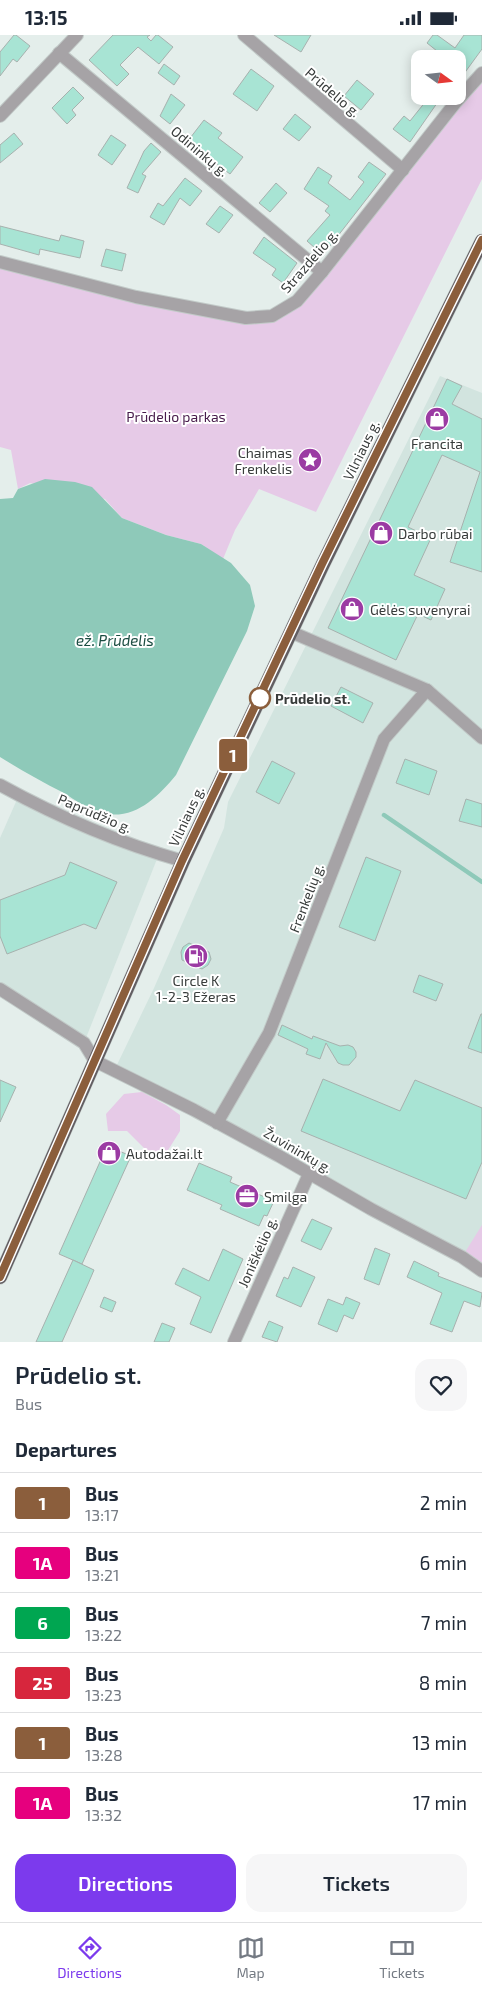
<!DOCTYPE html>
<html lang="en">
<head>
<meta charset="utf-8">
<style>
	body { margin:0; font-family:"Exo 2",sans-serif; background:#f6f6f7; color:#1f2937; height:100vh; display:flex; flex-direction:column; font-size:19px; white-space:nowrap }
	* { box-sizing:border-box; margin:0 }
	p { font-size:16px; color:#747a83 }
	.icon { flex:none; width:28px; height:28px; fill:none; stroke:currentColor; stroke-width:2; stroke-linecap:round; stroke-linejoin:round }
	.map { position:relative; height:1307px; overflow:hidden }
	.details { display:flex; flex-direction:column; background:#fff; flex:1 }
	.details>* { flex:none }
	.badge { padding:0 10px; border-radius:4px; font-size:18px; line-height:32px }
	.needle { width:32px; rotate:105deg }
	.controls { position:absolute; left:411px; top:15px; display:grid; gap:10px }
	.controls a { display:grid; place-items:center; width:55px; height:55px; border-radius:10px; background:#fff; box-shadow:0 2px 12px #0003; font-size:25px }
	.map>.badge { position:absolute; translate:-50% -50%; box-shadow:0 0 0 2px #fff }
	h2 { padding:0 15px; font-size:19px; line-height:45px }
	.round { display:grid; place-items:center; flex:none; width:52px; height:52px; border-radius:15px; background:#f6f6f7 }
	.overview { display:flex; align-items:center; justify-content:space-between; height:85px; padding:0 15px }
	h1 { font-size:24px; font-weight:600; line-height:38px }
	.primary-button { display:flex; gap:10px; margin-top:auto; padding:10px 15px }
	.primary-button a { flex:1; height:58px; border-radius:15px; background:#7c3aed; color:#fff; font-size:20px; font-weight:600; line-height:58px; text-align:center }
	.primary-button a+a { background:#f6f6f7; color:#1f2937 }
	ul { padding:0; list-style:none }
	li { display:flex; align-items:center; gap:15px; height:60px; padding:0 15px; border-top:1px solid #e0e1e3 }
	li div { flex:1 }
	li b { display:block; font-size:19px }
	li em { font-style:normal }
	li .badge { min-width:55px; font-weight:700; text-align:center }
	.status { display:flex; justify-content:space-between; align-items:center; height:35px; padding:0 25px; background:#fff; direction:ltr }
	.status svg { height:14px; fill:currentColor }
	.tab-bar { display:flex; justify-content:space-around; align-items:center; height:70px; border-top:1px solid #e0e1e3; background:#fff; font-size:14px; color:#747a83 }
	.tab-bar a { display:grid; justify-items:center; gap:2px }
	.tab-bar .selected { color:#7c3aed }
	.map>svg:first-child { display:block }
	.built { fill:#d2e4df }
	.green { fill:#e6cae7 }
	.water { fill:#8ec9b9 }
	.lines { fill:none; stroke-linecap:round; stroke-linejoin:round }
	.stream { stroke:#8ec9b9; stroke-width:4.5 }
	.building { fill:#a8e4d4; stroke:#a7b1ae }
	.minor-casing { stroke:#c2cac8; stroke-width:14 }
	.trunk-casing { stroke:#c2cac8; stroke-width:15 }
	.minor { stroke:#a6a3a6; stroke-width:12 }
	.trunk { stroke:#625e62; stroke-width:14 }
	.line-casing { stroke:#fff; stroke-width:11 }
	.line { stroke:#8b5e3c; stroke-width:8 }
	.stop-dot { fill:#fff; stroke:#8b5e3c; stroke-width:2.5 }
	.labels { text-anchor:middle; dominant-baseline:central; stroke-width:4; stroke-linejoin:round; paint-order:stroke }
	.street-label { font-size:14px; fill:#383c3b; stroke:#fff }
	.park-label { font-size:14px; fill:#461b4a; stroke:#fff }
	.poi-label { font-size:14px; fill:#383c3b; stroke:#fff; text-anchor:start }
	.stop-label { font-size:14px; font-weight:bold; fill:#383c3b; stroke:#fff; text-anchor:start }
	.water-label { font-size:15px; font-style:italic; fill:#1b4d42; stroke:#fff }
</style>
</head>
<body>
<div class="status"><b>13:15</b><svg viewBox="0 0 49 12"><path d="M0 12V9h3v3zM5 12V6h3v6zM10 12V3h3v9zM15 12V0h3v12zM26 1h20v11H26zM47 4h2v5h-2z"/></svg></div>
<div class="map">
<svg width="482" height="1307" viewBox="0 0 482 1307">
	<rect width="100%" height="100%" fill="#e4eeeb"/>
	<g class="built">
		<path d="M440,341L482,358V1236L114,1036L154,953L224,793L228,767Z"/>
		<path d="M19,760L159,819L84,1008L0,954V803Z"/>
	</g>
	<g class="green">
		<path d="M482,38V144L316,477L259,454L235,495L223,524L201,509L166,500L122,483L105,464L30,448L18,454L11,415L0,412V227L246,283L297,266Z"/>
		<path d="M142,1057L166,1070L180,1080V1096L165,1120L152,1121L127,1096H108L106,1079L124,1059Z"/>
		<path d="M482,1190V1236L462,1222Z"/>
	</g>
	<path class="water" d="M45,444L75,447L92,452L122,483L166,500L201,509L231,528L250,550L255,571L247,596L176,740C157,763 134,786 101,778C89,775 75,765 64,758C42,747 21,735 0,722V464L13,463L18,454Z"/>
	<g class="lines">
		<path class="stream" d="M384,780L482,847"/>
	</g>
	<g class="building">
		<path d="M14,0H16L30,11L17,27L13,24L0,41V17Z"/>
		<path d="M113,0H150L147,2L151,6L156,0H158L173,12L159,29L138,12L120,30L129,39L117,51L89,25Z"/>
		<path d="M274,0H311L301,17Z"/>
		<path d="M433,0H437L455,13L464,0H482V14L458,47V24H447L427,8Z"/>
		<path d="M164,29L180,41L174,50L158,38Z"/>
		<path d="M251,34L274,51L257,76L233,59Z"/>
		<path d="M357,45L374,59L361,75L344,61Z"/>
		<path d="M73,52L84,63L72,75L76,80L67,89L52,73Z"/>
		<path d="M171,59L185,70L170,89L160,81Z"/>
		<path d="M430,61H442L410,107L393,94L404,81L410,86Z"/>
		<path d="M295,79L311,92L299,106L283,94Z"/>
		<path d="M204,85L222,98L218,103L243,122L230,139L187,107Z"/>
		<path d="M14,98L23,109L0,128V110Z"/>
		<path d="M111,100L126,110L112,130L98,120Z"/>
		<path d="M151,108L161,117L142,139L146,141L138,158L127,153L144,116Z"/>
		<path d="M369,127L386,139L323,220L307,206L330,180L325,176L329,171L304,154L318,132L332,141L328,148L350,165L364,147L358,142Z"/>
		<path d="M185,143L202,156L190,171L180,163L164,190L150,182L158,168L163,171Z"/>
		<path d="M276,148L287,158L270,177L259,168Z"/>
		<path d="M220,171L233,180L219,198L206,189Z"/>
		<path d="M0,191L59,206L61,200L84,206L80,223L40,214L39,220L0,209Z"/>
		<path d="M264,202L297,228L283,248L272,240L276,234L253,218Z"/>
		<path d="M106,214L126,219L122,236L101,231Z"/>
		<path d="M447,344L462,351L452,369L482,384V537L450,527L480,437L442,420L408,492L431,503L414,540L445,554L431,585L418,579L396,625L328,593Z"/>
		<path d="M341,652L373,668L363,688L331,671Z"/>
		<path d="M405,724L437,736L429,760L396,748Z"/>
		<path d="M272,726L295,738L279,769L256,757Z"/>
		<path d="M466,764L482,769V792L459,786Z"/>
		<path d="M366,822L401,836L375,906L339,892Z"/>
		<path d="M70,827L117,847L96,894L84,889L7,919L0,901V865L65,840Z"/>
		<path d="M189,908L209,917L211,924L208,930L202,934L182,925L181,917L183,912Z"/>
		<path d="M419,940L443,949L436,966L413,957Z"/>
		<path d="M481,979H482V1018L468,1013Z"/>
		<path d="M282,990L312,1004L313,1001L340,1011L348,1010L353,1012L356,1017V1022L349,1030H343L338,1028L326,1008L320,1024L306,1019L308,1014L278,1000Z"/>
		<path d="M323,1044L400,1076L415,1045L482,1073V1127L466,1164L301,1096Z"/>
		<path d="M0,1045L16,1052L0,1087Z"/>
		<path d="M107,1111L131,1121L82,1229L59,1219Z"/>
		<path d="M199,1128L232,1142L230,1147L274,1166L267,1181L264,1180L259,1191L220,1174L222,1170L187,1155Z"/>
		<path d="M312,1184L332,1193L321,1215L301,1206Z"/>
		<path d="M375,1213L390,1219L379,1250L364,1244Z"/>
		<path d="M223,1214L243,1224L211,1298L190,1289L201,1262L175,1249L183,1233L209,1246Z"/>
		<path d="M73,1225L94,1235L88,1249L62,1307H36Z"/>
		<path d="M414,1226L439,1238L438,1241L482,1258L480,1272L464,1266L452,1297L430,1289L442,1258L407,1242Z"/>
		<path d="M293,1232L315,1242L301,1272L276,1261L284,1242L288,1244Z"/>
		<path d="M104,1262L116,1267L112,1277L100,1272Z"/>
		<path d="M346,1262L360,1268L353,1284L344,1280L337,1297L318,1289L328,1264L343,1270Z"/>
		<path d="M269,1286L283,1292L277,1307L262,1302Z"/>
		<path d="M162,1288L175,1293L169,1307H154Z"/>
	</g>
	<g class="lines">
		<g class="minor-casing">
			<g id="minor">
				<path d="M244,0L403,135"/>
				<path d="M59,18L322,237"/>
				<path d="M0,81L77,0"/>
				<path d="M0,227L136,262L246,283L272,281L297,266L322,237L456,67L482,38"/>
				<path d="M291,597L427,655L482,703"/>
				<path d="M0,750C58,782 119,808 183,826"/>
				<path d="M0,954L84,1008L95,1026L194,1075L279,1121L371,1174L462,1222L482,1236"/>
				<path d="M217,1088L269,998L384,704L427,655"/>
				<path d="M234,1307L309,1139"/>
			</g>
		</g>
		<g class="trunk-casing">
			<path id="trunk" d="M0,1242L183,826L323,529L482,206"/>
		</g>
		<use href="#minor" class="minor"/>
		<use href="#trunk" class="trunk"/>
	</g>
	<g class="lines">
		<g class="line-casing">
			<path id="line" d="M0,1242L182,826L322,529L482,205"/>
		</g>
		<use href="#line" class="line"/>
	</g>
	<defs>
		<g id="shop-disc" transform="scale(1.25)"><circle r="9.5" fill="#9b3ba3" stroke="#fff"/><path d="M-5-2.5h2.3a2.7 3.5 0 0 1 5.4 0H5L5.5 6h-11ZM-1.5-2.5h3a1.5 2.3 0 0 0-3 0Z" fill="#fff"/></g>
		<g id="sight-disc" transform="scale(1.25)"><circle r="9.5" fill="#9b3ba3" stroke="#fff"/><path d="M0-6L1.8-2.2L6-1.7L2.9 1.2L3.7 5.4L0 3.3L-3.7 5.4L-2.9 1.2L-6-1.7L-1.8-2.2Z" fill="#fff"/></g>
		<g id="fuel-disc" transform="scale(1.25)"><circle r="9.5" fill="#9b3ba3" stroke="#fff"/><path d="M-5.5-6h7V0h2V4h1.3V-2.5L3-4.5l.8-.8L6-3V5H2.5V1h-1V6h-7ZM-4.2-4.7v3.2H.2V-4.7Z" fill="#fff"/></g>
		<g id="office-disc" transform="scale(1.25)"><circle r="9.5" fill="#9b3ba3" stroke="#fff"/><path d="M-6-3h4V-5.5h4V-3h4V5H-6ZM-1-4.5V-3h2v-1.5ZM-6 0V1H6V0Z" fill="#fff"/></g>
	</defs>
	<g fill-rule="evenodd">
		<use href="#shop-disc" x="437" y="384"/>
		<use href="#sight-disc" x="310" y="425"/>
		<use href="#shop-disc" x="381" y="498"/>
		<use href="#shop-disc" x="352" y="574"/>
		<use href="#fuel-disc" x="196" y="921"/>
		<use href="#shop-disc" x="109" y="1118"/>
		<use href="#office-disc" x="247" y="1161"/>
	</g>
	<circle class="stop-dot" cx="260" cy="663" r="10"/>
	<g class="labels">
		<g class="street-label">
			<text transform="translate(333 57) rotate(41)">Prūdelio g.</text>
			<text transform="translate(200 116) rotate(40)">Odininkų g.</text>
			<text transform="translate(309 226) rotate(-49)">Strazdelio g.</text>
			<text transform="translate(361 415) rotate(-64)">Vilniaus g.</text>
			<text transform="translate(95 778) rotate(23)">Paprūdžio g.</text>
			<text transform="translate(186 781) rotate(-65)">Vilniaus g.</text>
			<text transform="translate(306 863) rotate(-69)">Frenkelių g.</text>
			<text transform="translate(298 1115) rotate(30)">Žuvininkų g.</text>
			<text transform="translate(257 1217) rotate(-66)">Joniškėlio g.</text>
		</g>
		<g class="park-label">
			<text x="176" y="381">Prūdelio parkas</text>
		</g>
		<g class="poi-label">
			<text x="437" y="408" text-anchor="middle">Francita</text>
			<text x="292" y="417" text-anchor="end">Chaimas<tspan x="292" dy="16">Frenkelis</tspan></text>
			<text x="398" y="498">Darbo rūbai</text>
			<text x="370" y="574">Gėlės suvenyrai</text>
			<text x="196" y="945" text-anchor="middle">Circle K<tspan x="196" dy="16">1-2-3 Ežeras</tspan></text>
			<text x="126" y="1118">Autodažai.lt</text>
			<text x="264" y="1161">Smilga</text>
		</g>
		<g class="stop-label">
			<text x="275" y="663">Prūdelio st.</text>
		</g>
		<g class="water-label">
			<text x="115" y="605">ež. Prūdelis</text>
		</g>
	</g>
</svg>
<div class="controls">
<a><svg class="needle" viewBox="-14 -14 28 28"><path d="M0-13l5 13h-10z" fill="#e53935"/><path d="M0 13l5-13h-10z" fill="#747a83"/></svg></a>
</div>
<b class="badge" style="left:233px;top:720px;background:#8b5e3c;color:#fff">1</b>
</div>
<section class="details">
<div class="overview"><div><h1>Prūdelio st.</h1><p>Bus</p></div><a class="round"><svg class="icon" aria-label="heart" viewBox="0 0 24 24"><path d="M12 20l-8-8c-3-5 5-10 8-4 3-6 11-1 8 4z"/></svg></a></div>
<h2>Departures</h2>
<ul>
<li><span class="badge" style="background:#8b5e3c;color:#fff">1</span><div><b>Bus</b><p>13:17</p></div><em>2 min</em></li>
<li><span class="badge" style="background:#e6007e;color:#fff">1A</span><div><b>Bus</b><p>13:21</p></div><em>6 min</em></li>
<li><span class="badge" style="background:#00a651;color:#fff">6</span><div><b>Bus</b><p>13:22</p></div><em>7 min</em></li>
<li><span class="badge" style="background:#d7263d;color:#fff">25</span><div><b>Bus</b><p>13:23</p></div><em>8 min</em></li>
<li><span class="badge" style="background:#8b5e3c;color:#fff">1</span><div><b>Bus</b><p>13:28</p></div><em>13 min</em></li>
<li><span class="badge" style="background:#e6007e;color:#fff">1A</span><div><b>Bus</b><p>13:32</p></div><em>17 min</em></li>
</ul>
<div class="primary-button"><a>Directions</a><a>Tickets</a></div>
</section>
<nav class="tab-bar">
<a class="selected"><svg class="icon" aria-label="directions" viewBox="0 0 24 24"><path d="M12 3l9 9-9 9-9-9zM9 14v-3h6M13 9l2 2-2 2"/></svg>Directions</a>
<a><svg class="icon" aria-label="map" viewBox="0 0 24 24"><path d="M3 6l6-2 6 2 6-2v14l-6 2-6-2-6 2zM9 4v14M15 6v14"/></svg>Map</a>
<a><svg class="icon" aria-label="tickets" viewBox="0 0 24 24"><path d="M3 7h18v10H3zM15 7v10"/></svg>Tickets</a>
</nav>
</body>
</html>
